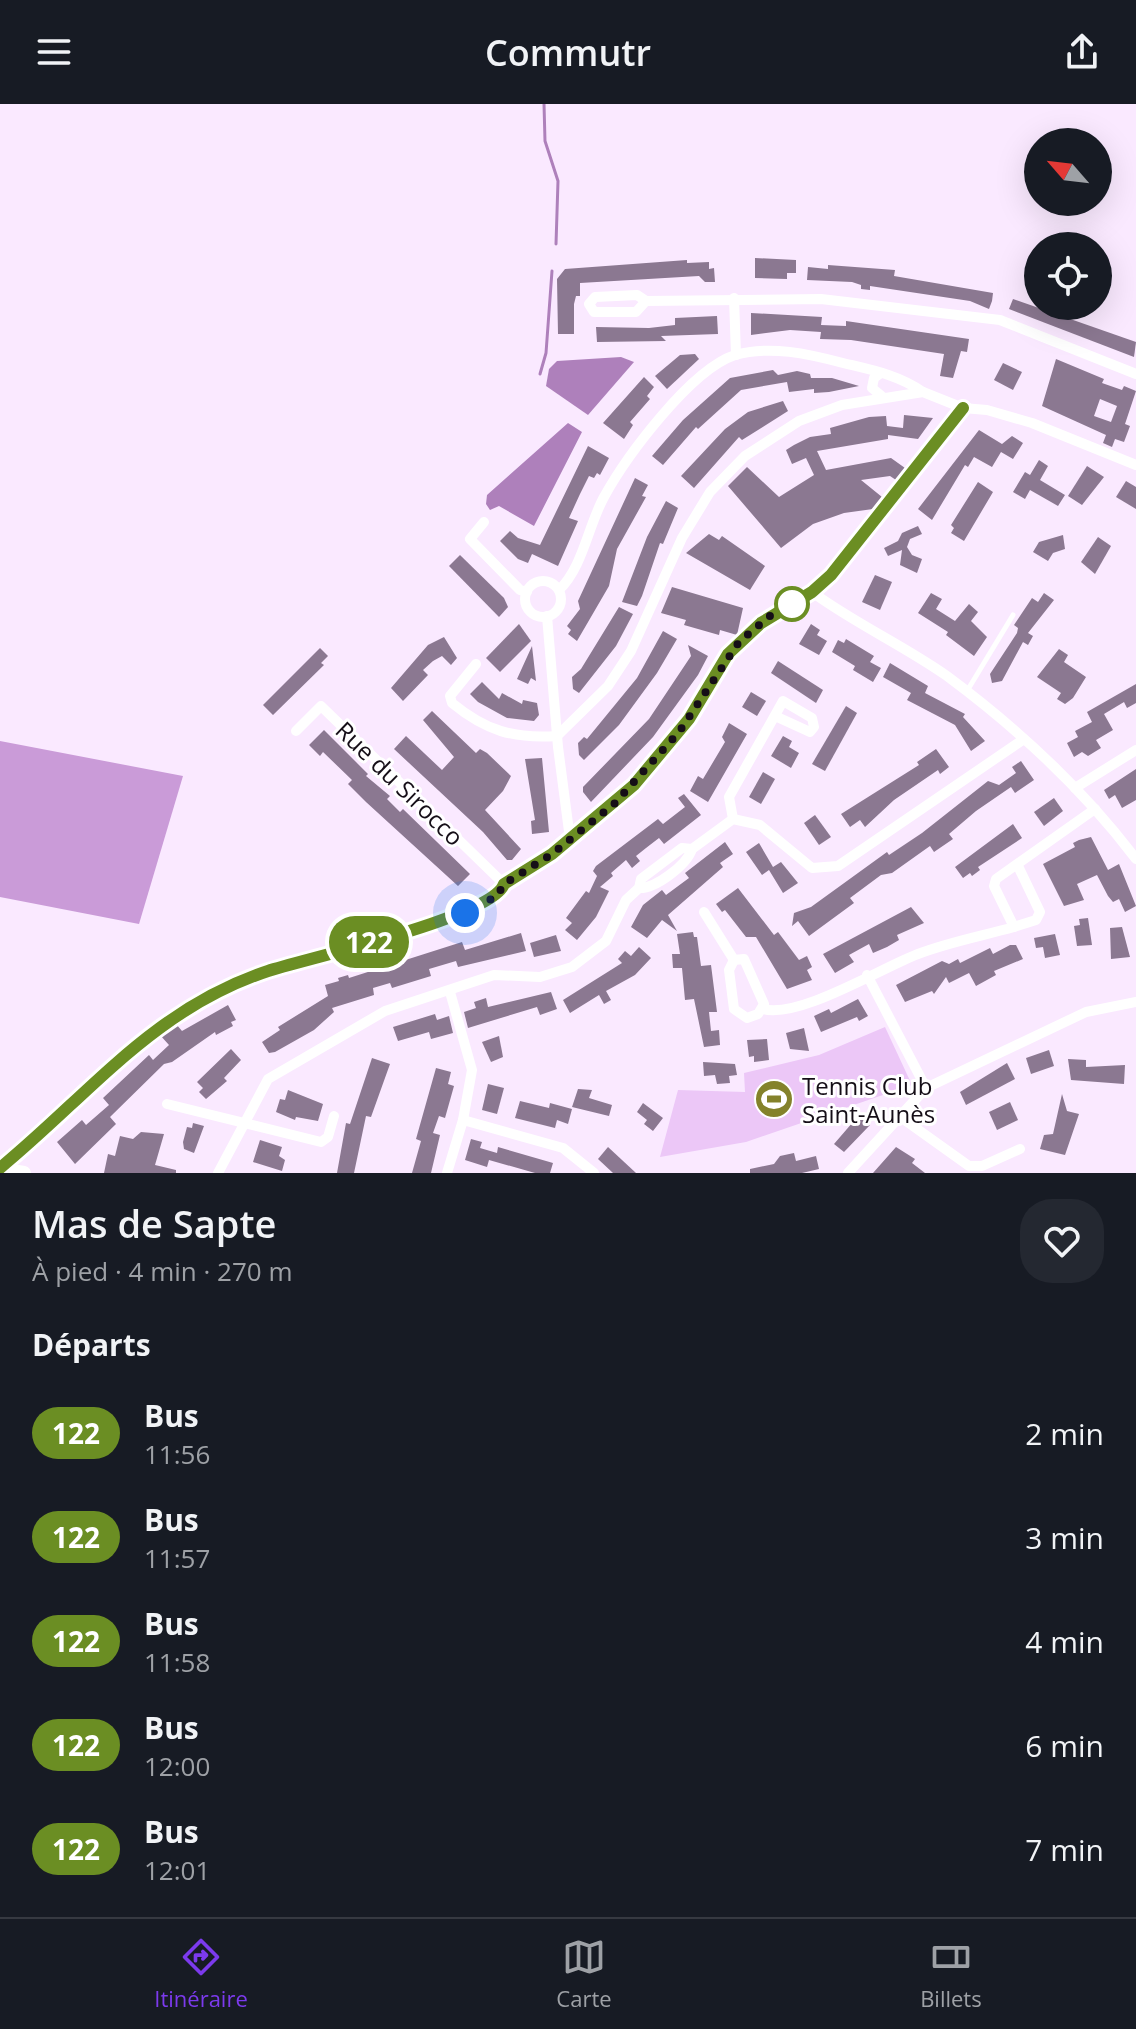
<!DOCTYPE html>
<html lang="fr">
<head>
<meta charset="utf-8">
<style>
	body { margin:0; font-family:"Open Sans",sans-serif; background:#242831; color:#f1f3f6; height:100vh; display:flex; flex-direction:column; font-size:30px; white-space:nowrap }
	* { box-sizing:border-box; margin:0 }
	p { font-size:26px; color:#9ea1a6 }
	.icon { flex:none; width:44px; height:44px; fill:none; stroke:currentColor; stroke-width:2; stroke-linecap:round; stroke-linejoin:round }
	.map { position:relative; height:1069px; overflow:hidden }
	.sheet { display:flex; flex-direction:column; background:#171b24; flex:1 }
	.sheet>* { flex:none }
	.badge { padding:0 16px; border-radius:26px; font-size:28px; line-height:52px }
	.needle { width:52px; rotate:298deg }
	.tools { position:absolute; left:1024px; top:24px; display:grid; gap:16px }
	.tools a { display:grid; place-items:center; width:88px; height:88px; border-radius:50%; background:#171b24; box-shadow:0 8px 32px #0002; font-size:40px }
	.you { position:absolute; width:40px; height:40px; margin:-20px; border:6px solid #fff; border-radius:50%; background:#1a73e8; box-shadow:0 0 0 12px #1a73e833 }
	.map>.badge { position:absolute; translate:-50% -50%; box-shadow:0 0 0 4px #fff }
	h2 { padding:0 32px; font-size:30px; line-height:72px }
	.round { display:grid; place-items:center; flex:none; width:84px; height:84px; border-radius:32px; background:#242831 }
	.head { display:flex; align-items:center; justify-content:space-between; height:136px; padding:0 32px }
	h1 { font-size:38px; font-weight:600; line-height:60px }
	ul { padding:0; list-style:none }
	li { display:flex; align-items:center; gap:24px; height:104px; padding:0 32px }
	li div { flex:1 }
	li b { display:block; font-size:30px }
	li em { font-style:normal }
	li .badge { min-width:88px; font-weight:700; text-align:center }
	header { display:flex; justify-content:space-between; align-items:center; height:104px; padding:0 32px; background:#171b24; font-size:36px; font-weight:600 }
	.tabs { display:flex; justify-content:space-around; align-items:center; height:112px; border-top:2px solid #363941; background:#171b24; font-size:22px; color:#9ea1a6 }
	.tabs a { display:grid; justify-items:center; gap:4px }
	.tabs .current { color:#7c3aed }
	.map>svg:first-child { display:block }
	.green { fill:#ecc7f7 }
	.forest { fill:#ca9bd8 }
	.water { fill:#ae80bb }
	.lines { fill:none; stroke-linecap:round; stroke-linejoin:round }
	.stream { stroke:#ae80bb; stroke-width:3 }
	.building { fill:#8b7891; fill-rule:evenodd }
	.lane { stroke:#fff; stroke-width:5 }
	.street { stroke:#fff; stroke-width:10 }
	.secondary { stroke:#fff; stroke-width:14 }
	.line-casing { stroke:#fff; stroke-width:18 }
	.line { stroke:#6b8e23; stroke-width:12 }
	.walk { stroke:#150e17; stroke-width:8; stroke-dasharray:0 14.4 }
	.stop-dot { fill:#fff; stroke:#6b8e23; stroke-width:4 }
	.labels { text-anchor:middle; dominant-baseline:central; stroke-width:6; stroke-linejoin:round; paint-order:stroke }
	.street-label { font-size:24px; fill:#150e17; stroke:#fff }
	.poi-label { font-size:24px; fill:#150e17; stroke:#fff; text-anchor:start }
</style>
</head>
<body>
<header><svg class="icon" aria-label="menu" viewBox="0 0 24 24"><path d="M4 6h16M4 12h16M4 18h16"/></svg>Commutr<svg class="icon" aria-label="share" viewBox="0 0 24 24"><path d="M12 15V3M7 8l5-5 5 5M5 13v7h14v-7"/></svg></header>
<div class="map">
<svg width="1136" height="1069" viewBox="0 0 1136 1069">
	<rect width="100%" height="100%" fill="#fae9ff"/>
	<path class="green" d="M885,923L912,981L746,1038L660,1053L678,986L745,988L744,969L819,951Z"/>
	<path class="forest" d="M0,637L183,672L139,820L0,793Z"/>
	<g class="water">
		<path d="M621,253L634,258L588,311L546,282L549,265L557,257Z"/>
		<path d="M568,319L582,328L534,422L499,402L490,406L486,400L487,391Z"/>
	</g>
	<g class="lines">
		<g class="stream">
			<path d="M544,0L545,37L558,77L556,140"/>
			<path d="M540,270L546,249L552,167"/>
		</g>
	</g>
	<g class="building">
		<path d="M755,154L796,156V169H787V175L755,174Z"/>
		<path d="M687,156V159L709,158V165L714,164L715,178H705L699,172L580,179V192H576L574,200V230H558L557,175L565,165Z"/>
		<path d="M828,161L895,166L894,172L993,189L992,197L989,205L970,197L870,182V186L861,185V181L852,178L807,176L808,163L828,165Z"/>
		<path d="M1013,195L1136,238L1134,253L1009,205Z"/>
		<path d="M751,209L822,213L821,221L846,222V217L969,235L967,248L961,247L953,274L940,272L944,250L851,236L820,235L821,228L790,226L751,231Z"/>
		<path d="M717,212L718,230L661,232L666,237L597,238L596,223L649,224L675,221V214Z"/>
		<path d="M695,250L699,255L667,285L655,272L680,251Z"/>
		<path d="M1056,255L1104,275L1102,279L1122,286L1124,282L1136,287L1125,320L1130,322L1124,338L1115,335L1112,343L1103,339L1106,331L1042,302ZM1100,295L1117,302L1111,318L1094,312Z"/>
		<path d="M1003,259L1022,268L1013,286L994,276Z"/>
		<path d="M773,266L778,271L797,267L810,270L811,274H832L859,282L829,288L814,289V285L789,288L787,278L741,286L698,325L696,323L663,361L652,352L683,316L730,274Z"/>
		<path d="M644,273L654,283L647,292L650,295L630,318L633,321L624,335L603,319Z"/>
		<path d="M783,297L788,307L742,336L739,333L694,384L681,372L725,325L748,308Z"/>
		<path d="M904,311L933,314L918,335L888,331V335L817,347L826,366L891,354L905,364L896,376L890,372L861,376L882,393L873,405L844,409L813,420L781,444L728,382L747,363L779,393L814,371L806,354L792,360L786,346L794,341L810,333L831,330L830,324L869,313L886,312L887,322L903,324Z"/>
		<path d="M979,326L1002,340L1012,332L1023,339L1013,355L1001,348L992,363L974,353L968,363L965,361L932,416L918,405Z"/>
		<path d="M588,342L609,354L600,371L597,369L594,374L589,372L580,390L569,414L578,417L558,462L532,450L528,459L518,455L500,437L510,427L518,434L540,441Z"/>
		<path d="M1039,356L1048,362L1040,376L1065,391L1058,402L1030,386L1025,395L1013,388L1025,368L1030,371Z"/>
		<path d="M1087,362L1104,373L1082,401L1068,392Z"/>
		<path d="M635,374L648,381L642,392L646,393L617,445L609,482L577,537L568,530L571,526L567,522L580,505L578,497Z"/>
		<path d="M1126,377L1136,383V405L1116,393Z"/>
		<path d="M978,378L993,388L964,437L951,429L954,424L951,421Z"/>
		<path d="M666,397L678,404L663,440L660,439L642,492L637,502L622,498L647,433Z"/>
		<path d="M918,422L922,430L910,435L907,443L912,451L922,455L917,469L900,461L902,446L888,452L884,444L898,437L902,429Z"/>
		<path d="M709,430L719,436L722,432L765,462L750,486L686,449Z"/>
		<path d="M1063,431L1065,445L1053,449L1048,457L1033,448L1039,438Z"/>
		<path d="M1098,433L1111,442L1095,470L1081,458Z"/>
		<path d="M460,451L504,494L508,503L499,513L449,462Z"/>
		<path d="M875,471L892,478L880,506L862,498Z"/>
		<path d="M672,483L743,504L737,531L720,526L719,531L684,521L686,516L661,509Z"/>
		<path d="M931,489L942,495L936,505L955,517L969,500L978,508L971,517L987,533L974,552L946,531L948,528L918,509Z"/>
		<path d="M1044,489L1054,496L1028,529L1033,532L1028,541L1023,538L1002,577L992,579L990,570L1017,529L1018,524L1014,521L1032,494L1038,498Z"/>
		<path d="M619,503L633,510L616,542L579,589L573,585L572,573L581,565Z"/>
		<path d="M519,520L531,537L500,568L486,554Z"/>
		<path d="M811,520L820,526L817,531L827,537L819,551L799,540Z"/>
		<path d="M663,527L677,535L657,569L619,621L584,656L579,651L578,639L584,633L587,635L637,574Z"/>
		<path d="M444,533L457,554L451,561L442,552L433,557L423,566L428,571L403,597L391,584L428,541Z"/>
		<path d="M846,535L874,552L870,558L881,564L873,578L853,566L855,562L832,548L838,536L844,539Z"/>
		<path d="M688,541L708,552L698,571L653,633L591,698L583,688V683L649,615L691,552Z"/>
		<path d="M532,542L536,577L531,574L528,580L517,575Z"/>
		<path d="M320,544L328,552L321,559L324,561L273,611L263,601Z"/>
		<path d="M1059,545L1068,551L1064,558L1086,573L1073,594L1065,600L1057,595L1061,589L1037,573Z"/>
		<path d="M778,557L823,586L816,599L771,569Z"/>
		<path d="M890,559L928,582L925,589L965,610L963,613L985,637L971,647L955,621L907,596L911,589L883,573Z"/>
		<path d="M482,578L499,595L502,589L522,600L523,596L537,599L539,611L534,617L507,614L478,598L470,590Z"/>
		<path d="M1136,580V599L1127,604L1124,598L1104,610L1113,626L1096,636L1101,644L1088,652L1082,648L1074,653L1067,639L1078,633L1075,627L1092,618L1087,608Z"/>
		<path d="M751,588L766,597L757,612L742,603Z"/>
		<path d="M846,602L857,609L825,667L812,660Z"/>
		<path d="M432,607L476,649L480,645L487,649L511,672L503,687L485,706L521,745L512,756H507L483,728L394,645L406,632L442,666L454,653L423,616Z"/>
		<path d="M729,619L747,630L708,698L690,687L698,672L703,675L725,638L722,633Z"/>
		<path d="M324,626L368,670L366,672L390,692L387,695L400,708L403,705L470,770L458,782L366,698L348,680L352,676L323,648L320,652L309,641Z"/>
		<path d="M783,632L792,637L789,643L799,649L791,664L771,652Z"/>
		<path d="M936,645L949,663L940,670L938,666L894,696L865,723L860,716L850,723L841,710L919,661L917,658Z"/>
		<path d="M542,654L549,728L532,730L531,717L535,716L525,655Z"/>
		<path d="M1021,657L1034,676L1015,689L1011,683L976,707L949,730L953,735L934,748L930,742L892,769L881,771L850,794L854,799L809,832L798,817L792,822L794,809L811,803L887,748L889,751L922,729L988,677L999,681L1016,669L1012,663Z"/>
		<path d="M1136,665V696L1122,704L1115,691L1109,695L1104,686Z"/>
		<path d="M763,668L775,675L761,700L749,693Z"/>
		<path d="M684,690L701,711L664,740L659,734L646,744L636,752L640,757L632,764L626,756L611,769L613,772L600,783L609,787L596,813L577,836L565,826L572,819L566,814L586,787L589,789L597,772L593,767L596,762L658,715L663,720L685,703L678,694Z"/>
		<path d="M1054,694L1063,707L1044,722L1034,708Z"/>
		<path d="M815,711L831,733L819,741L804,719Z"/>
		<path d="M1013,720L1022,734L978,763L980,766L972,772L970,769L963,774L955,763Z"/>
		<path d="M1091,733L1108,766L1119,760L1136,802L1125,808L1119,795L1113,798L1108,792L1097,771L1077,780L1084,796L1064,802L1043,760L1075,743L1073,739L1079,736Z"/>
		<path d="M725,738L733,750L720,759L723,763L668,811L677,827L662,816L647,834L631,823L643,801L662,786L666,791L689,774L685,769Z"/>
		<path d="M759,739L773,763L781,758L798,779L783,789L769,766L762,771L746,748Z"/>
		<path d="M738,784L774,831L778,828L799,856L807,852L812,863L807,866L812,876L787,885L756,833H746L725,806L722,808L716,800Z"/>
		<path d="M911,803L924,819L897,831L899,836L887,843L873,849L869,840L849,851L854,858L835,869L823,850Z"/>
		<path d="M1088,814L1092,841L1077,842L1074,822L1080,821L1079,815Z"/>
		<path d="M1122,823L1130,853L1111,855L1110,824Z"/>
		<path d="M693,828L694,833H697L701,862L711,861L717,908H709L711,927L719,926L720,941L704,943L694,895L685,896L682,864H673L672,850H680L677,830Z"/>
		<path d="M521,829L526,847L458,863L456,857L429,865L431,872L392,884L390,879L373,884L374,891L332,904L334,908L314,926L275,948L269,949L262,938L280,926L278,923L328,892L325,881L339,877L338,874L348,871L349,874L462,838L465,846Z"/>
		<path d="M1055,830L1060,851L1045,854L1043,843L1036,844L1034,834Z"/>
		<path d="M556,831L561,847L534,853L530,839Z"/>
		<path d="M1010,841H1016L1023,855L994,867L996,871L976,882L969,869L949,879L946,873L934,890L932,887L905,898L896,881L942,857L949,860L958,855L960,859L990,844L993,850Z"/>
		<path d="M639,843L651,854L635,871L606,887L611,896L604,900L599,891L570,909L563,896L622,859L618,855L625,847L631,852Z"/>
		<path d="M551,888L557,905L540,911L537,903L468,924L464,908L476,904L474,898L486,894L488,903Z"/>
		<path d="M858,895L868,912L859,917L857,913L821,928L814,912L829,905L831,909Z"/>
		<path d="M228,901L236,916L231,918L233,922L216,931L215,928L172,958L164,960L110,1013L116,1020L75,1060L57,1038L82,1016L86,1021L109,1001L103,994L149,951L153,956L169,941L160,931L164,929L176,920L182,927Z"/>
		<path d="M435,910L437,916L449,912L453,929L431,935L429,928L398,937L393,923Z"/>
		<path d="M804,924L809,947L790,945L786,929Z"/>
		<path d="M499,932L503,953L491,958L482,938Z"/>
		<path d="M767,935L769,956L754,958V952L749,953L747,936Z"/>
		<path d="M231,945L241,956L224,974L227,977L206,995L199,988L203,984L197,978Z"/>
		<path d="M1049,946L1054,962L1031,970L1026,954Z"/>
		<path d="M372,954L390,960L371,1013L366,1012L354,1069H337L346,1019L350,1020Z"/>
		<path d="M1068,955L1086,956V963L1125,961L1124,980L1071,976Z"/>
		<path d="M703,958L735,960L737,971L729,972L730,979L717,980L715,971L704,972Z"/>
		<path d="M1007,959L1015,975L966,1001L960,988Z"/>
		<path d="M436,964L451,968L448,980L454,982L445,1014L439,1012L433,1029L440,1031L431,1069H412L421,1037L416,1035Z"/>
		<path d="M488,980L504,984L497,1010L482,1006Z"/>
		<path d="M578,985L592,986L589,994L612,1001L609,1012L572,1003Z"/>
		<path d="M288,986L323,1000L318,1017L296,1013L295,1016L276,1008L280,995L285,996Z"/>
		<path d="M1062,990L1067,1007L1079,1010L1065,1051L1040,1045L1044,1031L1053,1030Z"/>
		<path d="M520,997L549,1004L550,999L572,1005L568,1020L557,1016L555,1024L515,1014Z"/>
		<path d="M1010,998L1018,1016L997,1026L989,1008Z"/>
		<path d="M643,999L663,1014L653,1027L644,1020L647,1016L637,1008Z"/>
		<path d="M852,1005L870,1021L844,1048L834,1040L853,1018L842,1008Z"/>
		<path d="M193,1019L204,1022L194,1049L184,1045L183,1038L187,1023L192,1024Z"/>
		<path d="M141,1028L164,1030L155,1061L176,1066V1069H104L108,1050L115,1052L120,1032L133,1035Z"/>
		<path d="M471,1035L482,1038L480,1044L497,1049L498,1043L553,1059L550,1069H535L489,1056L487,1063L465,1056Z"/>
		<path d="M260,1036L282,1043L279,1052L285,1056L282,1067L253,1058Z"/>
		<path d="M608,1043L636,1069H613L598,1055Z"/>
		<path d="M896,1043L915,1055L912,1059L925,1069H873Z"/>
		<path d="M794,1049L796,1057L816,1052L819,1065L802,1069H750V1065L774,1060L780,1052Z"/>
	</g>
	<g class="lines">
		<path class="lane" d="M967,587L1013,511"/>
		<g class="street">
			<path d="M734,194L736,251"/>
			<path d="M646,197L636,208H594L589,200L595,193L637,191L646,197L821,195L1000,216L1136,270"/>
			<path d="M881,269L874,274L872,284L884,294"/>
			<path d="M484,418L470,435L520,486L527,488"/>
			<circle cx="543" cy="495" r="18"/>
			<path d="M559,486C583,463 588,422 604,393C626,353 690,266 735,251C770,241 809,250 843,259C872,266 899,271 923,288"/>
			<path d="M812,488C854,519 903,541 947,572C1017,624 1083,685 1136,755"/>
			<path d="M547,512L558,643L570,735"/>
			<path d="M476,560L450,592L452,599C486,627 514,635 557,632L608,582L631,547L682,434L710,388L745,352L799,317L842,301L923,288L963,304L987,306L1032,319L1136,361"/>
			<path d="M296,627L321,602L504,780"/>
			<path d="M1075,684L1136,646"/>
			<path d="M733,715L729,693L783,597L812,614L814,623L810,628L775,612"/>
			<path d="M1017,760L1040,808L1036,816L1014,823L994,782L996,775L1095,705"/>
			<path d="M639,784C655,785 687,761 692,745L733,715L760,721L812,764L838,762L1024,635"/>
			<path d="M704,808L734,856"/>
			<path d="M744,855L764,900L758,910L747,914L734,905L729,866L734,856Z"/>
			<path d="M867,871L926,984"/>
			<path d="M450,888L472,966L463,1016"/>
			<path d="M763,905C799,915 881,864 918,850C949,838 982,832 1014,823"/>
			<path d="M167,1000L321,1038L328,1033L334,1012"/>
			<path d="M899,1012L969,1062H982L1020,1045"/>
			<path d="M0,1064C22,1046 45,1029 65,1009C106,970 145,927 194,898C257,861 334,849 402,828C428,820 495,807 504,780L552,750L634,681L689,615L728,550L761,519L812,488L831,471L963,304"/>
			<path d="M218,1069L268,975L385,907L494,871L540,873L572,863L606,837L626,796L639,784L641,775L682,744L692,745"/>
			<path d="M447,1069L463,1016L563,1044L594,1069"/>
			<path d="M848,1069L926,984L1086,908L1136,898"/>
		</g>
		<path class="secondary" d="M0,1065L24,1069"/>
	</g>
	<g class="lines">
		<g class="line-casing">
			<path id="line" d="M0,1064C90,990 153,905 268,867C308,854 493,813 504,780L552,750L634,681L689,615L728,550L761,519L812,488L831,471L963,304"/>
		</g>
		<use href="#line" class="line"/>
		<path class="walk" d="M465,809L497,792L504,780L552,750L614,700L679,628L739,538L771,511L792,500"/>
	</g>
	<defs>
		<g id="stadium-disc" transform="scale(2)"><circle r="9.5" fill="#84822b" stroke="#fff"/><path d="M0-5a6.5 5 0 1 0 0 10a6.5 5 0 1 0 0-10ZM-3.5-1.8h7v3.6h-7Z" fill="#fff"/></g>
	</defs>
	<g fill-rule="evenodd">
		<use href="#stadium-disc" x="774" y="995"/>
	</g>
	<circle class="stop-dot" cx="792" cy="500" r="16"/>
	<g class="labels">
		<g class="street-label">
			<text transform="translate(400 679) rotate(44)">Rue du Sirocco</text>
		</g>
		<g class="poi-label">
			<text x="802" y="981">Tennis Club<tspan x="802" dy="28">Saint-Aunès</tspan></text>
		</g>
	</g>
</svg>
<div class="tools">
<a><svg class="needle" viewBox="-14 -14 28 28"><path d="M0-13l5 13h-10z" fill="#e53935"/><path d="M0 13l5-13h-10z" fill="#9ea1a6"/></svg></a>
<a><svg class="icon" aria-label="locate" viewBox="0 0 24 24"><circle cx="12" cy="12" r="6"/><path d="M12 2v4M12 18v4M2 12h4M18 12h4"/></svg></a>
</div>
<div class="you" style="left:465px;top:809px"></div>
<b class="badge" style="left:369px;top:838px;background:#6b8e23;color:#fff">122</b>
</div>
<section class="sheet">
<div class="head"><div><h1>Mas de Sapte</h1><p>À pied · 4 min · 270 m</p></div><a class="round"><svg class="icon" aria-label="heart" viewBox="0 0 24 24"><path d="M12 20l-8-8c-3-5 5-10 8-4 3-6 11-1 8 4z"/></svg></a></div>
<h2>Départs</h2>
<ul>
<li><span class="badge" style="background:#6b8e23;color:#fff">122</span><div><b>Bus</b><p>11:56</p></div><em>2 min</em></li>
<li><span class="badge" style="background:#6b8e23;color:#fff">122</span><div><b>Bus</b><p>11:57</p></div><em>3 min</em></li>
<li><span class="badge" style="background:#6b8e23;color:#fff">122</span><div><b>Bus</b><p>11:58</p></div><em>4 min</em></li>
<li><span class="badge" style="background:#6b8e23;color:#fff">122</span><div><b>Bus</b><p>12:00</p></div><em>6 min</em></li>
<li><span class="badge" style="background:#6b8e23;color:#fff">122</span><div><b>Bus</b><p>12:01</p></div><em>7 min</em></li>
</ul>
</section>
<nav class="tabs">
<a class="current"><svg class="icon" aria-label="directions" viewBox="0 0 24 24"><path d="M12 3l9 9-9 9-9-9zM9 14v-3h6M13 9l2 2-2 2"/></svg>Itinéraire</a>
<a><svg class="icon" aria-label="map" viewBox="0 0 24 24"><path d="M3 6l6-2 6 2 6-2v14l-6 2-6-2-6 2zM9 4v14M15 6v14"/></svg>Carte</a>
<a><svg class="icon" aria-label="tickets" viewBox="0 0 24 24"><path d="M3 7h18v10H3zM15 7v10"/></svg>Billets</a>
</nav>
</body>
</html>
